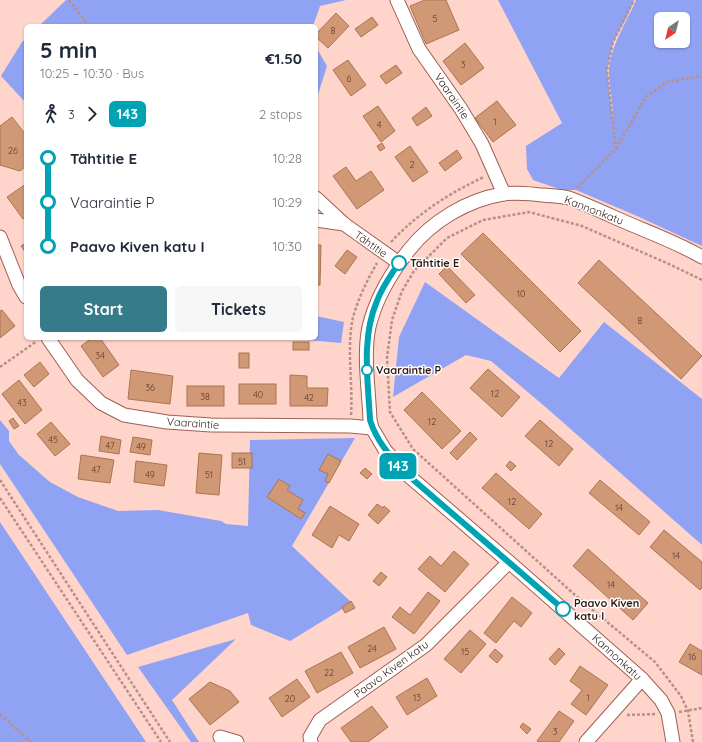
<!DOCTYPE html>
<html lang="en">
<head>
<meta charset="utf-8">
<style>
	body { margin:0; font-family:Quicksand,sans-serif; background:#f6f6f7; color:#1f2937; height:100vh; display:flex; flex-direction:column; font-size:15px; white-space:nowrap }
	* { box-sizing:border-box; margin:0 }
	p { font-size:13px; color:#747a83 }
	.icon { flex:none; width:22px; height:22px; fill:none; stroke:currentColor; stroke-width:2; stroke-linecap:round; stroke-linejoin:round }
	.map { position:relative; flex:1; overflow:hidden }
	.details { position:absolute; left:24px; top:24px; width:294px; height:316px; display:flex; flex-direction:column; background:#fff; border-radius:6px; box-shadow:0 1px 3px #0004 }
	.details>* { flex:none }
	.badge { padding:0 8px; border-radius:6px; font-size:14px; line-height:26px }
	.needle { width:26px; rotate:215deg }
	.fabs { position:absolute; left:654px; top:12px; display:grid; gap:8px }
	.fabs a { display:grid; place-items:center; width:36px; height:36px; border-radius:6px; background:#fff; box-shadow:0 1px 3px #0004; font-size:20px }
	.map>.badge { position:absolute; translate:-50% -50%; box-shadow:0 0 0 2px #fff }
	.legs { display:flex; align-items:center; gap:6px; height:44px; padding:0 16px; font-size:13px }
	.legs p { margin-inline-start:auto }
	.overview { display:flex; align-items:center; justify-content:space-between; height:68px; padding:0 16px }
	h1 { font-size:22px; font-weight:700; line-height:30px }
	.primary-button { display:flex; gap:8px; margin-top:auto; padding:8px 16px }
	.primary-button a { flex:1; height:46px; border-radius:6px; background:#367b89; color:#fff; font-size:16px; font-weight:700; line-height:46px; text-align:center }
	.primary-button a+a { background:#f6f6f7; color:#1f2937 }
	ul { padding:0 16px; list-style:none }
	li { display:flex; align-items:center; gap:14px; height:44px; font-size:15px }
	li i { display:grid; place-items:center; width:6px; height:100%; margin:0 5px; background:currentColor }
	li i::after { content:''; width:10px; height:10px; margin:-5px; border:3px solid; border-radius:50%; background:#fff }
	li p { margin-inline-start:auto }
	li:first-child i { background:linear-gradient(#0000 50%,currentColor 0) }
	li:last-child i { background:linear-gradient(currentColor 50%,#0000 0) }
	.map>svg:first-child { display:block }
	.forest { fill:#90a2f4; fill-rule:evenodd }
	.building { fill:#d09874; stroke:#aa7552 }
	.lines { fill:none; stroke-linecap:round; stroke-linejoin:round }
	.minor-casing { stroke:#9e6052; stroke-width:15 }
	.path { stroke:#b69188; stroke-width:2.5; stroke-dasharray:3 2; stroke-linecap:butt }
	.minor { stroke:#fff; stroke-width:13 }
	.line-1-casing { stroke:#fff; stroke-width:9 }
	.line-1 { stroke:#00a3b4; stroke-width:6 }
	.stop-1-dot { fill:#fff; stroke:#00a3b4; stroke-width:2 }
	.labels { text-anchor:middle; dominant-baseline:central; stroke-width:3; stroke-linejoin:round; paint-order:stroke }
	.number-label { font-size:9px; fill:#5a392c }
	.street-label { font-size:11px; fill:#331914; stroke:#fff }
	.stop-label { font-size:11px; font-weight:bold; fill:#331914; stroke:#fff; text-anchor:start }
</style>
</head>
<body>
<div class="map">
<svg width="702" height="742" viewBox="0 0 702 742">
	<rect width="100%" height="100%" fill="#ffd4ca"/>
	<g class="forest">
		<path d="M66,0H346L320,6L313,26H39Z"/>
		<path d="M498,0H634L627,17L613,42L607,70L613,122C614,106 609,89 609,72C609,48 627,22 636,0H702V246L637,216L576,190H562L533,180L527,169L526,146L562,123ZM661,19H683V41H661Z"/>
		<path d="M26,39V103L1,76L22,42Z"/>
		<path d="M316,47L327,66L316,101Z"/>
		<path d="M425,282L559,378L604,322L702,399V545L549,410L491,361L466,355L393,397L399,337Z"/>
		<path d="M316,316L344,322L341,343L284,338H316Z"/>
		<path d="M0,420L9,431V441L19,455L50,482L78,497L118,511L158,510L221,521L226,524L248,526L250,440L355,438L292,546L352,603L290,641L251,625L248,613L127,655L0,464Z"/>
		<path d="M0,522L146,742H0Z"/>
		<path d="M236,639L172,700L199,742H191L138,667Z"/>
	</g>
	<g class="building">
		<path d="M425,0H446L459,30L426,44L410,6Z"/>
		<path d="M336,13L349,26L328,48L316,37V34Z"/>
		<path d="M372,17L378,25L361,37L355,29Z"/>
		<path d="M465,43L484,68L461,85L443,61Z"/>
		<path d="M348,60L366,85L351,96L333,70Z"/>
		<path d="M396,65L402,73L386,84L380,76Z"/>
		<path d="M497,101L516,125L493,142L475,118Z"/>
		<path d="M378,106L395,131L381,142L363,116Z"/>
		<path d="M426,107L432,116L417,126L412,118Z"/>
		<path d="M12,117L26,135V166L20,171L0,165V126Z"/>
		<path d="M382,143L385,148L380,151L377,146Z"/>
		<path d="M410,146L428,172L413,182L395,157Z"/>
		<path d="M457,150L462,158L445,171L439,163Z"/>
		<path d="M346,167L356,181L371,171L384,190L357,209L333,176Z"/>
		<path d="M26,184V217L23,219L7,197Z"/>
		<path d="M483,233L581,331L560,352L461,254Z"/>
		<path d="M26,243V253L21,246Z"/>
		<path d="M316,245H321L320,285H316Z"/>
		<path d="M347,250L357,257L345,274L335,266Z"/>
		<path d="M599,260L702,356L681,379L578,283Z"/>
		<path d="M447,266L475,295L466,303L439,274Z"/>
		<path d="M2,310L15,326L0,338V311Z"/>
		<path d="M92,338H100L119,365L103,377L81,346Z"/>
		<rect x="293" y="342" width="16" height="8"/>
		<rect x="239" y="353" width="10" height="15"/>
		<path d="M40,362L49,374L34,387L24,375Z"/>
		<path d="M488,369L520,397L502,417L470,388Z"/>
		<path d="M131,370L173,376L170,404L128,399Z"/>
		<path d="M290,375L307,376V388H328L327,406H290Z"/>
		<path d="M19,380L42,410L25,424L2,394Z"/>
		<rect x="239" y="384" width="37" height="20"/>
		<rect x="187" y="386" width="37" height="20"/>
		<path d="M422,392L461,431L442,449L404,410Z"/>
		<path d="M13,418L19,426L14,429L9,421Z"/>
		<path d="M540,420L573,449L559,466L525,436Z"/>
		<path d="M51,422L70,444L55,456L37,434Z"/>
		<path d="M470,432L477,439L457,460L450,453Z"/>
		<path d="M101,436L121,440L119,454L99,451Z"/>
		<path d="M133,437L152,440L150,455L130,452Z"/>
		<path d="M199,453L222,455L219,495L196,493Z"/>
		<rect x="232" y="453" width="20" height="15"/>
		<path d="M328,454L341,461L329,483L325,481L328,474L319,470Z"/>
		<path d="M81,455L114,460L110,483L78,479Z"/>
		<path d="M136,461L167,465L164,486L134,482Z"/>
		<path d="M510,461L516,466L511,471L506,466Z"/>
		<path d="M365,468L372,474L367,479L360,473Z"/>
		<path d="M496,473L542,514L529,529L482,488Z"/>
		<path d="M279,479L290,486L287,490L303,500L298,509L305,513L301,519L267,497Z"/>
		<path d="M600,480L650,522L639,535L589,493Z"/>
		<path d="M377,504L383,508L384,506L390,511L378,524L368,515Z"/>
		<path d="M330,506L359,524L349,541L339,535L332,548L312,535Z"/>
		<path d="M664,530L702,562V588L700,590L650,547Z"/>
		<path d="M588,549L648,603L633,620L573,566Z"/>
		<path d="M454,551L469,564L445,592L418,569L430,556L441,566Z"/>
		<path d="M381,572L387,577L379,586L373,581Z"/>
		<path d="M428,592L440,601L414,634L392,617L400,607L410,615Z"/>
		<path d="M512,597L532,613L521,627L514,621L496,643L484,633Z"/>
		<path d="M351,601L355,608L345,613L342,607Z"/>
		<path d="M384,627L396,649L360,668L348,647Z"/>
		<path d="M470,630L486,644L461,673L444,659Z"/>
		<path d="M690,644L702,651V675L679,662Z"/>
		<path d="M559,648L565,654L555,665L549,659Z"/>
		<path d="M495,649L503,656L497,663L489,656Z"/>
		<path d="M341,652L353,673L317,693L305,671Z"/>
		<path d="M580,666L608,685L586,715L571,704L582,690L570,681Z"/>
		<path d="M427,678L437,696L407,715L396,697Z"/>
		<path d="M297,679L310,697L282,717L269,698Z"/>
		<path d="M210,682L230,691L239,702L210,725L189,699Z"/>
		<path d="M372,706L388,727L368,742H351L341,728Z"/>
		<path d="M559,711L574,721L559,742H538L537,741Z"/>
		<path d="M523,723L531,729L527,734L520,727Z"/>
	</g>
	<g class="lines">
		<g class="minor-casing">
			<g id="minor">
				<path d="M397,0L419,49L461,109L482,144L504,194"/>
				<path d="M316,198L344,224L399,263"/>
				<path d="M316,220L344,224"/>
				<path d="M0,237L19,285L26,297"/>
				<path d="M48,338L77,380L101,403L124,415L167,422L211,425L350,426L372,428"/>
				<path d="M220,737L237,742"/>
				<path d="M311,742L310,737L320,720L426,645L509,562"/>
				<path d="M586,742L642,679"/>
				<path d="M673,742L668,713L661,700L642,679L509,562L403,471L385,450L372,428L370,420C369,391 363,355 369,327C376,297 391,273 409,250C432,221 467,200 503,194C516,192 530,194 543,195C551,196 561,196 569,198C588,205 607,214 625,222C651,233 678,243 702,257"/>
			</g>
		</g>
		<g class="path">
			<path d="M69,0L89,26"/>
			<path d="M616,149L646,97L667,82L702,76"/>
			<path d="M577,188L616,149L607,70L613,42L634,0"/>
			<path d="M391,242C417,214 449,193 484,177"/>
			<path d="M0,367L37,341"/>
			<path d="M351,415C353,384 347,353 352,322C356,303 367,280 377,263"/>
			<path d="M0,480L170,742"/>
			<path d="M0,498L161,742"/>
			<path d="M679,712L702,708"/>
			<path d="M0,714L31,742"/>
			<path d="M627,715L656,714"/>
			<path d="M693,742L688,711L681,696L655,662L575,595L413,449L390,412L387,358L392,320L402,291L414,271L447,238L483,220L529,212L582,226L669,264L702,280"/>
		</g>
		<use href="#minor" class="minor"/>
	</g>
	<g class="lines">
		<g class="line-1-casing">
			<path id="line-1" d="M399,263C391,275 382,287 377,301C361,338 368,381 370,420C376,440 390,456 403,471L563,609"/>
		</g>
		<use href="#line-1" class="line-1"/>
	</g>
	<g class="stop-1-dot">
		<circle cx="399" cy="263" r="7"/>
		<circle cx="367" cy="370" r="5"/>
		<circle cx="563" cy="609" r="7"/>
	</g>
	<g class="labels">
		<g class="number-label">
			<text x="435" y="18">5</text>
			<text x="333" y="30">8</text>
			<text x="463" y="64">3</text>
			<text x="349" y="78">6</text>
			<text x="495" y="121">1</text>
			<text x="379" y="124">4</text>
			<text x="13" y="150">26</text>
			<text x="412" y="164">2</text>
			<text x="521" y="293">10</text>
			<text x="640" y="320">8</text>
			<text x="100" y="355">34</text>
			<text x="150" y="387">36</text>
			<text x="495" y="393">12</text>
			<text x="258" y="394">40</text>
			<text x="205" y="396">38</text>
			<text x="309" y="397">42</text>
			<text x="22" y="402">43</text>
			<text x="432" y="421">12</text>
			<text x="53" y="439">45</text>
			<text x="549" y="443">12</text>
			<text x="110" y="445">47</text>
			<text x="141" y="446">49</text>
			<text x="242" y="461">51</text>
			<text x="96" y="469">47</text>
			<text x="150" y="474">49</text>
			<text x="209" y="474">51</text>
			<text x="512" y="501">12</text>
			<text x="619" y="507">14</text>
			<text x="676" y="555">14</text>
			<text x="611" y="584">14</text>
			<text x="372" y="648">24</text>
			<text x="465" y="651">15</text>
			<text x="692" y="656">16</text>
			<text x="329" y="672">22</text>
			<text x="417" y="697">13</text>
			<text x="588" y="697">1</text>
			<text x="290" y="698">20</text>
			<text x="555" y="731">3</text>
		</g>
		<g class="street-label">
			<text transform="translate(452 96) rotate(56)">Vaaraintie</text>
			<text transform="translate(594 210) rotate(21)">Kannonkatu</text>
			<text transform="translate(371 244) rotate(35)">Tähtitie</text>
			<text transform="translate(193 423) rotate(4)">Vaaraintie</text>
			<text transform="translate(617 657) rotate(42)">Kannonkatu</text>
			<text transform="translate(391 669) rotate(-36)">Paavo Kiven katu</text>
		</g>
		<g class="stop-label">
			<text x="410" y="263">Tähtitie E</text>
			<text x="376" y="370">Vaaraintie P</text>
			<text x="574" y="603">Paavo Kiven<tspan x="574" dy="13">katu I</tspan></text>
		</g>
	</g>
</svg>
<div class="fabs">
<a><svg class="needle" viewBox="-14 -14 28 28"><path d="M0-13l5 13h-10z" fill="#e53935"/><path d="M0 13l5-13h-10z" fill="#747a83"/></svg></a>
</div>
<b class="badge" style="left:398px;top:466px;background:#00a3b4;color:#fff">143</b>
<section class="details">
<div class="overview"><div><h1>5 min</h1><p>10:25 – 10:30 · Bus</p></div><b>€1.50</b></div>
<div class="legs"><svg class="icon" aria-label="walk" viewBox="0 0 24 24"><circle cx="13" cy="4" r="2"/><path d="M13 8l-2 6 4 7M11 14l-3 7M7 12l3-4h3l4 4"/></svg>3<svg class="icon" aria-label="forward" viewBox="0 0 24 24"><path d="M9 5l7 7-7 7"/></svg><b class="badge" style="background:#00a3b4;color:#fff">143</b><p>2 stops</p></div>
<ul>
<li><i style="color:#00a3b4"></i><b>Tähtitie E</b><p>10:28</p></li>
<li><i style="color:#00a3b4"></i><span>Vaaraintie P</span><p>10:29</p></li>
<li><i style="color:#00a3b4"></i><b>Paavo Kiven katu I</b><p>10:30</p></li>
</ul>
<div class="primary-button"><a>Start</a><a>Tickets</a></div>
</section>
</div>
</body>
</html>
